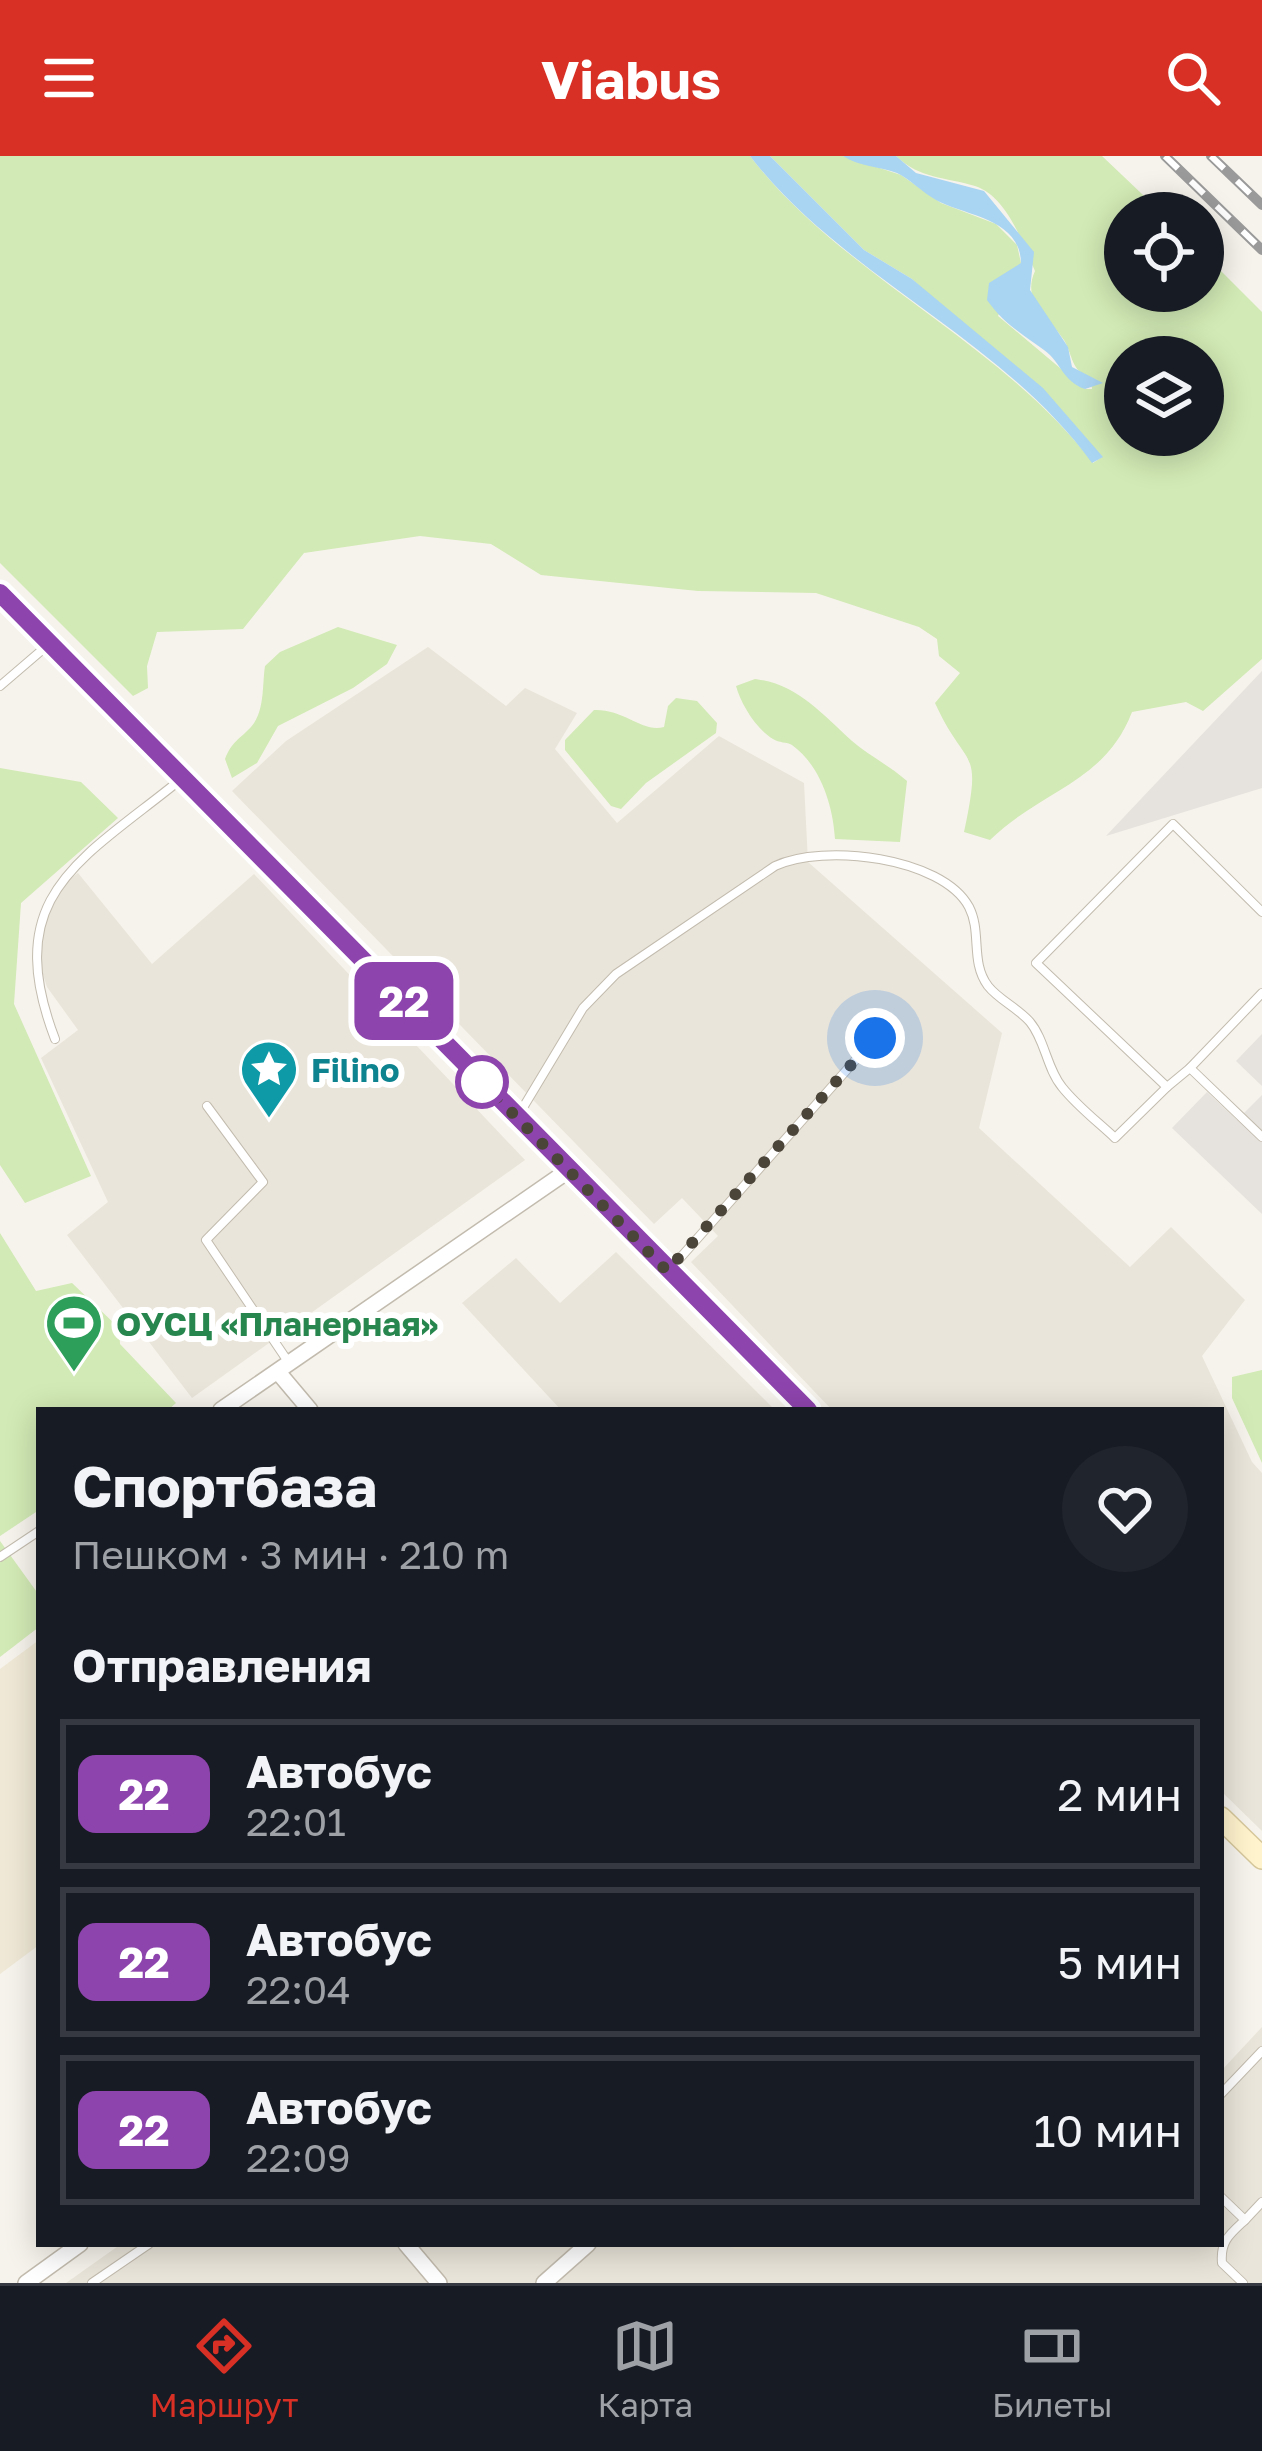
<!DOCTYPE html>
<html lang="ru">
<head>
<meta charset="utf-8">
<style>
	body { margin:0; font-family:"Golos Text",sans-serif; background:#20242c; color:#f1f3f6; height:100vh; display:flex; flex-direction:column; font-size:45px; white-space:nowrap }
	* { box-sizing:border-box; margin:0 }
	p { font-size:39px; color:#9ea1a6 }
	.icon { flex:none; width:66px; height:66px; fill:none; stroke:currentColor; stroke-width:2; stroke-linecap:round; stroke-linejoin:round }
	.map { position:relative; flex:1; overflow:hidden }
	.details { position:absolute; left:36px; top:1251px; width:1188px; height:840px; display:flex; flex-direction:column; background:#171b24; border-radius:0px; box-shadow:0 6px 30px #0003 }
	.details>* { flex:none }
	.badge { padding:0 24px; border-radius:18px; font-size:42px; line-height:78px }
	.fabs { position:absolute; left:1104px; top:36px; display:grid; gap:24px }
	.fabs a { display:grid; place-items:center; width:120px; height:120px; border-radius:50%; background:#171b24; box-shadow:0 6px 30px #0003; font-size:60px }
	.you { position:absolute; width:60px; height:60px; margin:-30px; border:9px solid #fff; border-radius:50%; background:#1a73e8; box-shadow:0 0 0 18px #1a73e833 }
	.map>.badge { position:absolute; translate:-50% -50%; box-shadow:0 0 0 6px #fff }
	h2 { padding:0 36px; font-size:45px; line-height:108px }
	.round { display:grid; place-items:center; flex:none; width:126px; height:126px; border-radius:63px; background:#20242c }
	.headline { display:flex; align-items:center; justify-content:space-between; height:204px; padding:0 36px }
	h1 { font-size:57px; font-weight:700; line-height:90px }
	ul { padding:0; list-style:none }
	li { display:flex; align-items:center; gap:36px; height:150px; margin:0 24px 18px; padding:0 12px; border:6px solid #363941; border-radius:0px }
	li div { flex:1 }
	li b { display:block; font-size:45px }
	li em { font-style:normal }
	li .badge { min-width:132px; font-weight:700; text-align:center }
	header { display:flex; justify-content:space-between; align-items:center; height:156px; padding:0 36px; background:#d93025; color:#fff; font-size:54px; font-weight:700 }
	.menu { display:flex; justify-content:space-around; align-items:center; height:168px; border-top:3px solid #363941; background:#171b24; font-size:33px; color:#9ea1a6 }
	.menu a { display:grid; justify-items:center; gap:6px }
	.menu .on { color:#d93025 }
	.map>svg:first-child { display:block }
	.residential { fill:#eae5da }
	.industrial { fill:#e6e2dd }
	.education { fill:#efe8d6 }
	.green { fill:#d2eab5; fill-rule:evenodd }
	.water { fill:#a9d4f2 }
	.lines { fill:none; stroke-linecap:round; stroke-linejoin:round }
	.service-casing { stroke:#c2bbae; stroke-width:10 }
	.minor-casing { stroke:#c2bbae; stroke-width:18 }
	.secondary-casing { stroke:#d6c79b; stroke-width:24 }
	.service { stroke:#fff; stroke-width:8 }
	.minor { stroke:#fff; stroke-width:15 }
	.secondary { stroke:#fff3cd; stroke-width:21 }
	.rail-casing { stroke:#9a9a9a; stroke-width:10 }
	.rail { stroke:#fff; stroke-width:6; stroke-dasharray:18; stroke-linecap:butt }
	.line-casing { stroke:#fff; stroke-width:27 }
	.line { stroke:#8e44ad; stroke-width:18 }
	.walk { stroke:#4b4439; stroke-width:12; stroke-dasharray:0 21.6 }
	.stop-dot { fill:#fff; stroke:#8e44ad; stroke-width:6 }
	.labels { text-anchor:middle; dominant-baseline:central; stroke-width:12; stroke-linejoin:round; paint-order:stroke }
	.culture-label { font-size:33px; font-weight:bold; fill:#0d838f; stroke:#fff; text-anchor:start }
	.leisure-label { font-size:33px; font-weight:bold; fill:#27864d; stroke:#fff; text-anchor:start }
</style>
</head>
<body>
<header><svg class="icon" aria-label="menu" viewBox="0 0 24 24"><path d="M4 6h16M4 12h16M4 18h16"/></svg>Viabus<svg class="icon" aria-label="search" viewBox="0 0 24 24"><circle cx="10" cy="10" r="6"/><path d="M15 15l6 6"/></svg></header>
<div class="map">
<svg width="1262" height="2127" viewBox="0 0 1262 2127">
	<rect width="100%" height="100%" fill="#f6f3ec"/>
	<g class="residential">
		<path d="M428,491L506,550L525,532L577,557L555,593L617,667L719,580L804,627L808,706L1002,877L979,972L1130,1111L1171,1071L1245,1144L1202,1200L1252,1306L1262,1317V1675L1221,1635V1254H832L691,1106L718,1080L682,1042L654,1068L232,635L286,585Z"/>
		<path d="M78,717L152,808L254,718L525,1004L192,1242L67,1079L108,1046L41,902L78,874L47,831L36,797L41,759L60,730Z"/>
		<path d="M616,1096L775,1254H561L462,1147L516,1102L560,1147Z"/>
		<path d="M1262,1871V2127H66L121,2088H1221V1915Z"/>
	</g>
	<g class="industrial">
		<path d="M1262,515V632L1106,680Z"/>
		<path d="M1262,878V930L1236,905Z"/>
		<path d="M1207,936L1237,964L1262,939V1058L1172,972Z"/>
	</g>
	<g class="education">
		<path d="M39,1484V1789L0,1818V1513Z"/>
		<path d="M729,2088H974L734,2093Z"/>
	</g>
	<g class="green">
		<path d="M0,0H750C842,120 998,183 1093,307L1102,301L912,123L864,94L770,0H843L901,19L941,47L996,68L1017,89L1021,107L998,160L1085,233H1092L1091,223C1070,213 1074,202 1064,184C1049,161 1021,146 1035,115C1023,88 1007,40 975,30C945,21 920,23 896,0H1102L1162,57H1125V135H1203V97L1262,156V503L1203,555L1186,546L1132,556C1105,627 1041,634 990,684L964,676C983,587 967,617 935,547L960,517L939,500L937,483L919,471L816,437L698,435L541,419L491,388L420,380L304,397L243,473L157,476L147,510L148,532L133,540L0,407ZM1125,201H1203V279H1125Z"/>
		<path d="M338,471L397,489L387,508L353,532L278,570L257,607L232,622L225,603C232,585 239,584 251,571C265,555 262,530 265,510L280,496Z"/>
		<path d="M755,523C797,528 821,557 852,585C868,599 890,610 907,625L900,686L835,683C833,650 821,610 792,589C787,586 779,587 773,583C756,573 741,548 736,530Z"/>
		<path d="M676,542L697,545L717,567L716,577L646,627L621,653L611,650L565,594V584L594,554C625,553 642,577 664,571L668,550Z"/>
		<path d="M0,612L81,626L118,662L21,747L14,848L91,1020L25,1047L0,1009Z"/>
		<path d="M0,1077L36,1135L72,1127L119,1172L120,1188L176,1247L168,1254H39V1354L0,1380Z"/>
		<path d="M1262,1214V1307L1232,1242V1221Z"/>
		<path d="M0,1385L39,1439V1471L0,1501Z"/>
	</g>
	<g class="water">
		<path d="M750,0H770L864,94L912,123L1043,232L1103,301L1092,307C1001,181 843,121 750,0Z"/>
		<path d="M843,0H896L916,17L984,35L1034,96L1030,134L1068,191L1072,211L1103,227L1085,233C1062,225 1062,207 1044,194C1022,178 1003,167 987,144L989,127L1021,107C1020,62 965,60 936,44C922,36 911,24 897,17C879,10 859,11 843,0Z"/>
	</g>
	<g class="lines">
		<g class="service-casing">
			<g id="service">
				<path d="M0,530L49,488"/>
				<path d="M1262,837L1190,912L1262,981"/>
				<path d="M55,883C0,739 80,705 180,624"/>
				<path d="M1190,912L1167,931L1036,807L1173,668L1262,756"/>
				<path d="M207,950L263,1026L206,1084L289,1207"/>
				<path d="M518,960L583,852L616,818L775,710C823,687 942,701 969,751C982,776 970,806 988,830C999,844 1018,852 1030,866C1045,884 1047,913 1062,931C1077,950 1098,966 1115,982L1167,931"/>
				<path d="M673,1110L875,882"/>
				<path d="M0,1401L39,1375"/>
				<path d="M1221,1938L1262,1895"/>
				<path d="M1221,2041L1245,2064C1230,2078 1220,2085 1222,2107L1243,2127"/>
				<path d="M1245,2064L1262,2046"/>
				<path d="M92,2127L149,2088"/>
			</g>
		</g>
		<g class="minor-casing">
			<g id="minor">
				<path d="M278,1216L310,1254"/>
				<path d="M221,1254L569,1014"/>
				<path d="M406,2088L439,2127"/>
				<path d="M26,2127L80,2088"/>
				<path d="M544,2127L588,2088"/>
			</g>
		</g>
		<g class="secondary-casing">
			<g id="secondary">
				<path d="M0,436L808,1254"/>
				<path d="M1221,1662L1262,1702"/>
			</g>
		</g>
		<use href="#service" class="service"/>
		<use href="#minor" class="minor"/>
		<use href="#secondary" class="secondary"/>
		<g class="rail-casing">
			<g id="rail">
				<path d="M1165,0L1262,94"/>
				<path d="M1211,0L1262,49"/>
			</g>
		</g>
		<use href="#rail" class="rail"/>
	</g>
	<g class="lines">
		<g class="line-casing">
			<path id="line" d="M0,437L808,1254"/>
		</g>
		<use href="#line" class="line"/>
		<path class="walk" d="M482,926L667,1115L875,882"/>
	</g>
	<defs>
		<g id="sight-pin" transform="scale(3)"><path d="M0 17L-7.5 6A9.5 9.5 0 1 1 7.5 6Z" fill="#0f9aa8" stroke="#fff"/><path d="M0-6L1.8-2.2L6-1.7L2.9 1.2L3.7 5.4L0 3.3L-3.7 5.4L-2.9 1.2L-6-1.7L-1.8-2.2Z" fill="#fff"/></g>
		<g id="stadium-pin" transform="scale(3)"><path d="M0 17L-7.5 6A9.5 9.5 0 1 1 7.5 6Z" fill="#2e9e5b" stroke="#fff"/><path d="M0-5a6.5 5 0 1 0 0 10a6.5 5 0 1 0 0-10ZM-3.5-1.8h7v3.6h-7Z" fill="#fff"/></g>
	</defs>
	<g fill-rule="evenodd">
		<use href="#sight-pin" x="269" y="913"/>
		<use href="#stadium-pin" x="74" y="1167"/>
	</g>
	<circle class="stop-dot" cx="482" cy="926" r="24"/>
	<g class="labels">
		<g class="culture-label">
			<text x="311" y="913">Filino</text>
		</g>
		<g class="leisure-label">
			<text x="116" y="1167">ОУСЦ «Планерная»</text>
		</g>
	</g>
</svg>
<div class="fabs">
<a><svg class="icon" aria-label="locate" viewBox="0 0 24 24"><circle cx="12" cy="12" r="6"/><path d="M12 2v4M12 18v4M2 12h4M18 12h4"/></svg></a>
<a><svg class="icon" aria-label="layers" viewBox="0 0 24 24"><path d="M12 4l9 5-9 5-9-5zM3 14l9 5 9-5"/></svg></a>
</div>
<div class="you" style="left:875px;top:882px"></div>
<b class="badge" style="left:404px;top:845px;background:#8e44ad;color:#fff">22</b>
<section class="details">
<div class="headline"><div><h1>Спортбаза</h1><p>Пешком · 3 мин · 210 m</p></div><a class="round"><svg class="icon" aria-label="heart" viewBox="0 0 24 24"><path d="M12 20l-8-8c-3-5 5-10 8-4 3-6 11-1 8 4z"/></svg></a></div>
<h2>Отправления</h2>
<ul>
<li><span class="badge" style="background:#8e44ad;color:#fff">22</span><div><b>Автобус</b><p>22:01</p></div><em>2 мин</em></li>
<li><span class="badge" style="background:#8e44ad;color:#fff">22</span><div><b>Автобус</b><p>22:04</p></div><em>5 мин</em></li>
<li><span class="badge" style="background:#8e44ad;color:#fff">22</span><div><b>Автобус</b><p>22:09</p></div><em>10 мин</em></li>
</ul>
</section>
</div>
<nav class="menu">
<a class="on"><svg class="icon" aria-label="directions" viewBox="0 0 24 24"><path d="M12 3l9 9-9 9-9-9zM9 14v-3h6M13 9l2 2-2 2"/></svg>Маршрут</a>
<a><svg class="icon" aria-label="map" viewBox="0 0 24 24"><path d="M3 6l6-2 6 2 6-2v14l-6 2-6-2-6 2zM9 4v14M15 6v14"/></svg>Карта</a>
<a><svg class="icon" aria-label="tickets" viewBox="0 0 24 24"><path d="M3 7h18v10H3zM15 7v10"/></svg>Билеты</a>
</nav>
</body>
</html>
